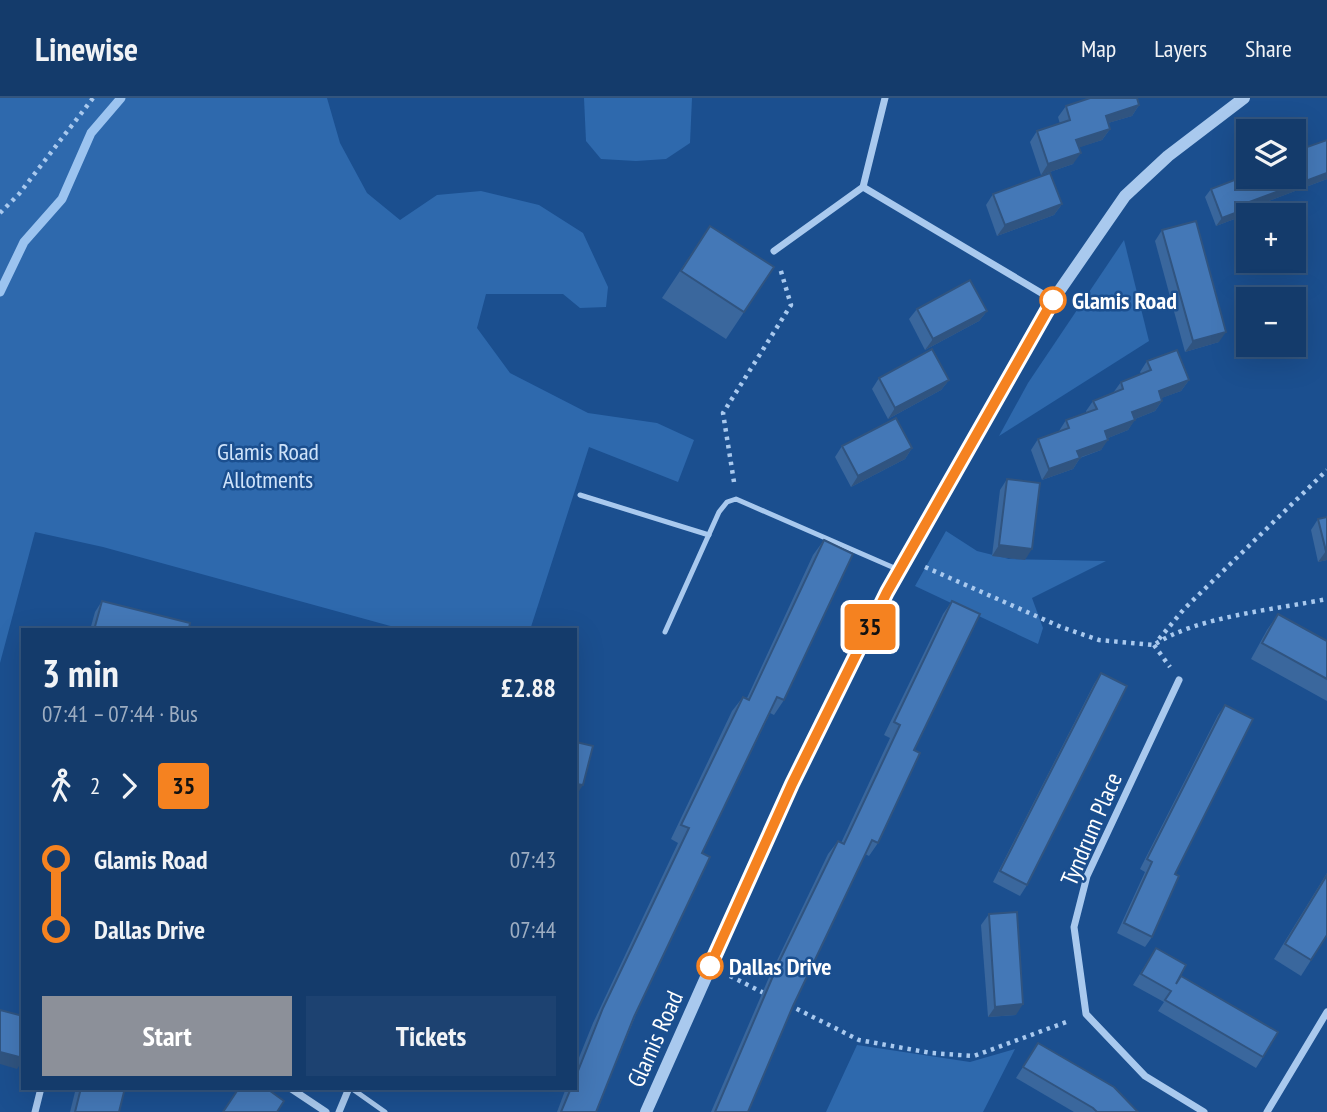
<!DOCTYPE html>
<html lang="en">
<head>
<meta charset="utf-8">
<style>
	body { margin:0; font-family:"PT Sans Narrow",sans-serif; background:#1d4271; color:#f1f3f6; height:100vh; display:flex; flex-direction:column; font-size:26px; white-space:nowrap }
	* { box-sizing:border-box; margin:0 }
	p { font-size:23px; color:#9dadc1 }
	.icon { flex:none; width:38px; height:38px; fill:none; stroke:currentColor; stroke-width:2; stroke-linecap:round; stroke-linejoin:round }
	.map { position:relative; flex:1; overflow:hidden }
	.side { position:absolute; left:21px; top:530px; width:556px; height:462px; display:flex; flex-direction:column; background:#143b6b; border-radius:0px; box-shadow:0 7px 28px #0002,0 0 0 2px #33557e }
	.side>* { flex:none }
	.badge { padding:0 14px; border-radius:5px; font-size:24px; line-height:46px }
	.buttons { position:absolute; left:1236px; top:21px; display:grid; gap:14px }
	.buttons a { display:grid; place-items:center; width:70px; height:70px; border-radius:0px; background:#143b6b; box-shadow:0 7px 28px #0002,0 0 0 2px #33557e; font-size:35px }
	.map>.badge { position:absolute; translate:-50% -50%; box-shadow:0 0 0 4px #fff }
	.legs { display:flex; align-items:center; gap:10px; height:77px; padding:0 21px; font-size:23px }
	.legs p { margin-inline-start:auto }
	.summary { display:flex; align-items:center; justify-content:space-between; height:119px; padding:0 21px }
	h1 { font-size:38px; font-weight:800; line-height:52px }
	.primary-button { display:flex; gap:14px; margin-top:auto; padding:14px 21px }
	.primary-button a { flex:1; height:80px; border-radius:0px; background:#8c9099; color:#fff; font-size:28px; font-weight:800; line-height:80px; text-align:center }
	.primary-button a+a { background:#1d4271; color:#f1f3f6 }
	ul { padding:0 21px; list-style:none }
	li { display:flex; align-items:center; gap:24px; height:70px; font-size:26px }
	li i { display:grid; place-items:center; width:10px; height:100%; margin:0 9px; background:currentColor }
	li i::after { content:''; width:18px; height:18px; margin:-9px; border:5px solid; border-radius:50%; background:#143b6b }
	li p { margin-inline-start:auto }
	li:first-child i { background:linear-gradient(#0000 50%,currentColor 0) }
	li:last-child i { background:linear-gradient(currentColor 50%,#0000 0) }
	header { display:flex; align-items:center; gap:42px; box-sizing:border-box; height:98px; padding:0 35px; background:#143b6b; border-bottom:2px solid #33557e }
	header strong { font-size:33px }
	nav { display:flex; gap:38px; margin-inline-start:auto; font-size:24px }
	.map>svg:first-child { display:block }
	.green { fill:#2e69ad }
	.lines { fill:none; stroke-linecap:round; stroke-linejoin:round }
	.stream { stroke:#9cc4f0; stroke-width:9 }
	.path { stroke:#a9c9ee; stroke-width:4.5; stroke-dasharray:3.5 5; stroke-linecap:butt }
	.service { stroke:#a9c9ee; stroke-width:5 }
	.minor { stroke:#a9c9ee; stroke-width:7 }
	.tertiary { stroke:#a9c9ee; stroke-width:12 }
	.wall { fill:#3a679d }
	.shaded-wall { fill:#305480 }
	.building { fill:#4478b7; stroke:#305480; stroke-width:2 }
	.line-1-casing { stroke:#fff; stroke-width:16 }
	.line-1 { stroke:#f58220; stroke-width:10 }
	.stop-1-dot { fill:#fff; stroke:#f58220; stroke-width:3.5 }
	.labels { text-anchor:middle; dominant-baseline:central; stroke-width:5; stroke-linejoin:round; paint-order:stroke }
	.stop-label { font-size:24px; font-weight:bold; fill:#fff; stroke:#1b4f8f; text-anchor:start }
	.park-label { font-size:24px; fill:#cfe3fa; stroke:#1b4f8f }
	.street-label { font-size:24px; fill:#fff; stroke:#1b4f8f }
</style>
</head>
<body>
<header>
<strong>Linewise</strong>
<nav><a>Map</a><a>Layers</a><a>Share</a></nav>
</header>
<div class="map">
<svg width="1327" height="1014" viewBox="0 0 1327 1014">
	<rect width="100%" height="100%" fill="#1b4f8f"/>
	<g class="green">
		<path d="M0,0H327L340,45L367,95L400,122L437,97L481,93L539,107L583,135L608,189L606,209L580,210L563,196H486L477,230L510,275L588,315L657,325L694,342L678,384L589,349L530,532H405L103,449L35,434L0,565Z"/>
		<path d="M584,0H692L690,45L666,61L636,63L601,61L586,43Z"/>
		<path d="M1124,142L1149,243L999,338L1028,285Z"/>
		<path d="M946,433L977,453L1009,461L1106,463L1032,500L1043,530L1038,546L915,488Z"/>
		<path d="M857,947L970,964L1015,951L983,1014H826Z"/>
	</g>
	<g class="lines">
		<path class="stream" d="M0,194L24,144L62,101L91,35L121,0"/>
		<g class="path">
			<path d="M0,115L19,96L93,0"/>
			<path d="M734,384L723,315L791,207L780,170"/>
			<path d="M925,469L1061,529L1099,542L1154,547C1194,519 1278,511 1327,501"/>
			<path d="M1159,541L1184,511L1327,372"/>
			<path d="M1154,547L1170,569"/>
			<path d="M730,878L766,896"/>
			<path d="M789,907L859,942L931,955L974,958L1069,923"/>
		</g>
		<g class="service">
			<path d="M580,397L709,437"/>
			<path d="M665,534L719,414L727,404L736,401L899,472"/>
			<path d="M351,990L385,1014"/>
		</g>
		<g class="minor">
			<path d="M863,89L1053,202"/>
			<path d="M774,153L863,89L885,0"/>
			<path d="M1179,582L1087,778L1074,829L1086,916L1145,978L1204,1014"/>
			<path d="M290,990L326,1014"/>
			<path d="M35,1014L41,990"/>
			<path d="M339,1014L349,990"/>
			<path d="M1267,1014L1327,914"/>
		</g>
		<path class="tertiary" d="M646,1014L792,686L887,494L1053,202L1125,98L1168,58L1244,0"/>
	</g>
	<g class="wall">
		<path d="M1138,1L1139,7L1132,18L1108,25L1110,31L1102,42L1079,49L1073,66L1041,77L1030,44L1037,33L1060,26L1058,19L1066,8Z"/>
		<path d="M1327,42V81L1250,110L1245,117L1216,128L1205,99L1211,91L1233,83L1238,75Z"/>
		<path d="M993,96L1062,106L1054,117L997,138L986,107Z"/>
		<path d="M710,128L744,214L726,241L662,200Z"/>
		<path d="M1162,132L1219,244L1185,254L1155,143Z"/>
		<path d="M917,211L987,213L979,223L925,252L909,221Z"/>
		<path d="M1147,263L1189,282L1181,293L1161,300L1162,303L1155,313L1135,321L1128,332L1108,340L1101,352L1080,360L1073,371L1042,382L1031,352L1038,341L1059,333L1066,322L1086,315V313L1093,303L1113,295L1121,284L1141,276L1140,274Z"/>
		<path d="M879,280L949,282L941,292L888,321L872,291Z"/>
		<path d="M842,348L912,350L905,361L851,389L835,359Z"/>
		<path d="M1007,381L1025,462L992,458L1000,392Z"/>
		<path d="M1318,421L1327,462L1318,464L1311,432Z"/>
		<path d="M824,442L784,602L774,617L770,615L702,755L596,1014H557L566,990H576V967L593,925L678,745L671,741L732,613L743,599L747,600L813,457Z"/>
		<path d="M102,503L189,530L195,532H90L95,514Z"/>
		<path d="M952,503L914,652L878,745L869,758L865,756L793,908L748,1014H711L770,877L828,756L838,743L841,745L890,640L884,637L943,516Z"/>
		<path d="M1278,516L1327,543V603L1251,561L1267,532Z"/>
		<path d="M1101,575L1027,787L1020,798L993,784L1094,586Z"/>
		<path d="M1225,607L1175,776L1152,839L1145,849L1117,835L1145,774L1140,771L1218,617Z"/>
		<path d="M1327,775V837L1301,878L1274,861Z"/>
		<path d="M989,816L1016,917L988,919L981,827Z"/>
		<path d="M1156,850L1177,883L1263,959L1256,970L1158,913L1164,904L1133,887Z"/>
		<path d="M1038,945L1138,1014H1074L1016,980Z"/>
		<path d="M76,990H125L119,1014H70Z"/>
	</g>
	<g class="shaded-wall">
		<path d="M1139,7L1132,18L1098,28L1106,18Z"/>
		<path d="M1110,31L1102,42L1069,53L1076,42Z"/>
		<path d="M1081,55L1073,66L1041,77L1048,66Z"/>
		<path d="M1327,75V81L1250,110L1245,117L1216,128L1222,120L1249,104Z"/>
		<path d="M1062,106L1054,117L997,138L1005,127Z"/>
		<path d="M987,213L979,223L925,252L933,241Z"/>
		<path d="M1226,234L1219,244L1185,254L1193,243Z"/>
		<path d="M949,282L941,292L888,321L895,310Z"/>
		<path d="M1189,282L1181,293L1151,304L1159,293Z"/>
		<path d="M1162,303L1155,313L1125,325L1132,314Z"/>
		<path d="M1135,322L1128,332L1098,344L1105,333Z"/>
		<path d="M1108,342L1101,352L1070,363L1077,353Z"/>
		<path d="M912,350L905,361L851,389L858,378Z"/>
		<path d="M1080,360L1073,371L1042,382L1049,371Z"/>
		<path d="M999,447L1032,451L1025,462L992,458Z"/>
		<path d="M1326,453H1327V462L1318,464Z"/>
		<path d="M576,686L583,687L576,698Z"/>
		<path d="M1023,906L1016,917L988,919L995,909Z"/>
		<path d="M0,954L23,960V962L17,971L0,966Z"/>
	</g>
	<g class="building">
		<path d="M1090,0H1137L1139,7L1106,18L1110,31L1076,42L1081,55L1048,66L1037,33L1070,22L1066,8Z"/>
		<path d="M1327,42V75L1249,104L1251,109L1222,120L1211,91L1240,80L1238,75L1248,71V79H1293V54Z"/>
		<path d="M1050,75L1062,106L1005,127L993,96Z"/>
		<path d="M1196,123L1226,234L1193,243L1162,132Z"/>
		<path d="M710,128L774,169L744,214L681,173Z"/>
		<path d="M970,182L987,213L933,241L917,211Z"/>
		<path d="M932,251L949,282L895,310L879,280Z"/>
		<path d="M1177,252L1189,282L1159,293L1162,303L1132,314L1135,322L1105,333L1108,342L1077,353L1080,360L1049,371L1038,341L1069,330L1066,322L1097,311L1093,303L1123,291L1121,284L1151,272L1147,263Z"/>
		<path d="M896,320L912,350L858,378L842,348Z"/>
		<path d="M1007,381L1040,385L1032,451L999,447Z"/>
		<path d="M1327,419V453H1326L1318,421Z"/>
		<path d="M824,442L853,456L784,602L777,599L702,755L710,759L634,919L596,1014H561L571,990H576V978L603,910L689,730L681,727L743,599L749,602Z"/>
		<path d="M102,503L190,525L189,530L195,532H94Z"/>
		<path d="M952,503L980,516L914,652L920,655L878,745L872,742L793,908L748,1014H715L779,864L838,743L844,746L900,627L894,624Z"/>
		<path d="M1278,516L1327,543V581L1262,545Z"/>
		<path d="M1101,575L1127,588L1027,787L1000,773Z"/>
		<path d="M1225,607L1253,621L1175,776L1179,778L1152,839L1124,825L1152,764L1147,761Z"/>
		<path d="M576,644L593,648L583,687L576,686Z"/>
		<path d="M1327,777V837L1311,862L1285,846Z"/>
		<path d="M1017,814L1023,906L995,909L989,816Z"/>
		<path d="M1156,850L1186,867L1176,886L1181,878L1278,934L1263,959L1165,902L1171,893L1141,876Z"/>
		<path d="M0,912L23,918V960L0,954Z"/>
		<path d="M1038,945L1114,989L1138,1014H1097L1093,1010L1023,969Z"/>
		<path d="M81,990H125L119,1014H75Z"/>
		<path d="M239,990H266L284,1003L277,1014H223Z"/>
	</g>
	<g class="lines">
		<g class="line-1-casing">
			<path id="line-1" d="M710,868L792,686L887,494L1053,202"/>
		</g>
		<use href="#line-1" class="line-1"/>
	</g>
	<g class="stop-1-dot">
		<circle cx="1053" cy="202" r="12"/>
		<circle cx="710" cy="868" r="12"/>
	</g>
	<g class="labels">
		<g class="stop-label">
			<text x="1072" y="202">Glamis Road</text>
			<text x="729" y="868">Dallas Drive</text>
		</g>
		<g class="park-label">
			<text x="268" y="353">Glamis Road<tspan x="268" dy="28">Allotments</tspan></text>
		</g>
		<g class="street-label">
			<text transform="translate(1091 731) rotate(-67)">Tyndrum Place</text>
			<text transform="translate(655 941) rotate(-66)">Glamis Road</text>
		</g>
	</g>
</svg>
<div class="buttons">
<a><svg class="icon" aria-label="layers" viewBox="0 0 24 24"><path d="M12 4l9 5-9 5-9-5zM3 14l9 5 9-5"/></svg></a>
<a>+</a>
<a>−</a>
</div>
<b class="badge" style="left:870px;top:529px;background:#f58220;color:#111">35</b>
<section class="side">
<div class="summary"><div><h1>3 min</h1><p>07:41 – 07:44 · Bus</p></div><b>£2.88</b></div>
<div class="legs"><svg class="icon" aria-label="walk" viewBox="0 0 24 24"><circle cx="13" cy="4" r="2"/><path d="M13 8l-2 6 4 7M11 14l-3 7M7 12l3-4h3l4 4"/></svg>2<svg class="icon" aria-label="forward" viewBox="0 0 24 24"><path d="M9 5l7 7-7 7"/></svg><b class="badge" style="background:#f58220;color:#111">35</b></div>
<ul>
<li><i style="color:#f58220"></i><b>Glamis Road</b><p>07:43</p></li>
<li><i style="color:#f58220"></i><b>Dallas Drive</b><p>07:44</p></li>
</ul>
<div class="primary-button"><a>Start</a><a>Tickets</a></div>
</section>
</div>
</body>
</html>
